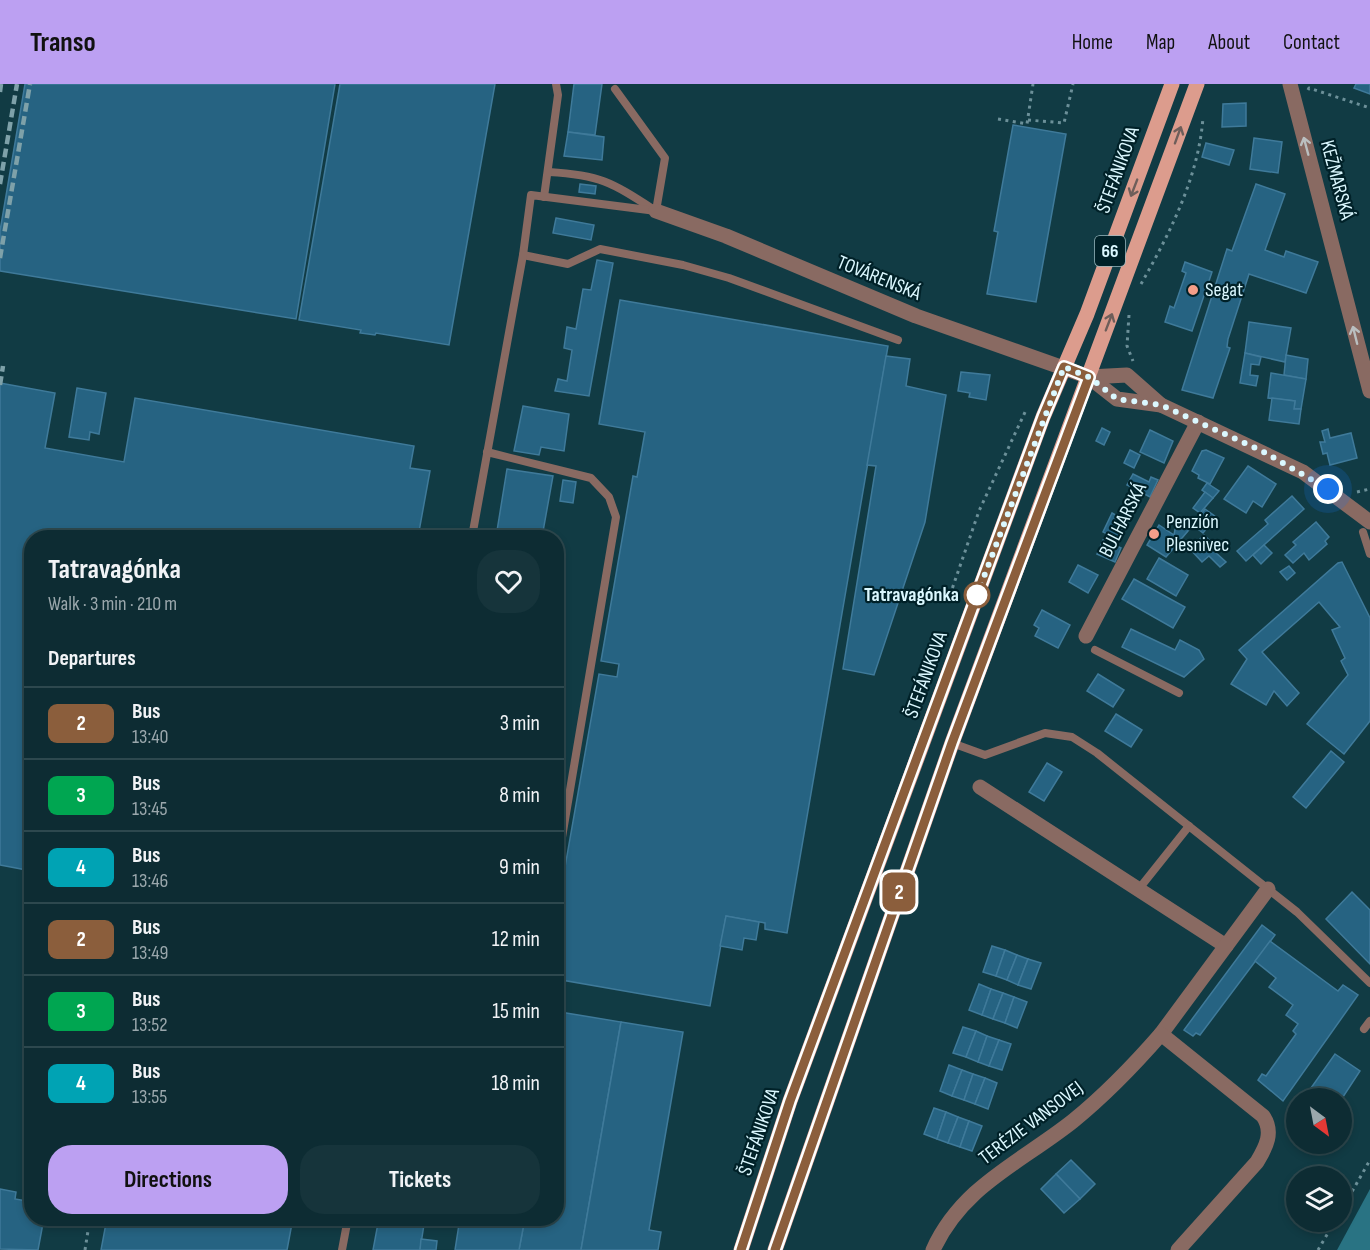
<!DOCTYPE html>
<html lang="en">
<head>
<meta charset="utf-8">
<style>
	body { margin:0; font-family:"Sofia Sans Condensed",sans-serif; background:#16343b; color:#f1f3f6; height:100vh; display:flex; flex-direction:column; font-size:22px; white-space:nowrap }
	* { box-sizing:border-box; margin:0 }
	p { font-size:20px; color:#9aa7ac }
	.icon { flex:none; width:33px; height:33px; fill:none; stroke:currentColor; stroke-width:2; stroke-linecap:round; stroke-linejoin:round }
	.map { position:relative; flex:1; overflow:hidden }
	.panel { position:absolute; left:24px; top:446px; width:540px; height:696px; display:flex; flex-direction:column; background:#0d2c33; border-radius:24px; box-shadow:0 3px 9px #0003,0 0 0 2px #2d484e }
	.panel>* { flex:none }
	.badge { padding:0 12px; border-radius:9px; font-size:21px; line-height:39px }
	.needle { width:39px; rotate:148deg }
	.fabs { position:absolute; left:1286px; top:1004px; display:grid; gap:12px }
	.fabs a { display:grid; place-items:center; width:66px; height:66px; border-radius:50%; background:#0d2c33; box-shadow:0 3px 9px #0003,0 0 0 2px #2d484e; font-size:30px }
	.you { position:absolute; width:30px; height:30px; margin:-15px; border:4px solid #fff; border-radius:50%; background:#1a73e8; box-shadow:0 0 0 9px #1a73e833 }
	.map>.badge { position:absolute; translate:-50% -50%; box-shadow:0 0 0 3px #fff }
	h2 { padding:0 24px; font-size:22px; line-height:54px }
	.round { display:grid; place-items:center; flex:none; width:63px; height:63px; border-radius:24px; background:#16343b }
	.summary { display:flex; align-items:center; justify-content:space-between; height:102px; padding:0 24px }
	h1 { font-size:28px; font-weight:700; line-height:45px }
	.primary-button { display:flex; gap:12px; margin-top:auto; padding:12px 24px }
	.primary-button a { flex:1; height:69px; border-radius:24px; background:#bca0f2; color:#111; font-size:24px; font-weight:700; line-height:69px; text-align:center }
	.primary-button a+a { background:#16343b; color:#f1f3f6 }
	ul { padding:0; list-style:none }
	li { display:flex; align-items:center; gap:18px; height:72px; padding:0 24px; border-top:2px solid #2d484e }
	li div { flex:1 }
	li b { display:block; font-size:22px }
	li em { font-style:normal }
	li .badge { min-width:66px; font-weight:700; text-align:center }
	header { display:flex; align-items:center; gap:36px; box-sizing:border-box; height:84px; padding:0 30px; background:#bca0f2; color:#111 }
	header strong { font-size:28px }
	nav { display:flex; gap:33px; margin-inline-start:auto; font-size:21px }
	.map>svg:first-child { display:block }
	.water { fill:#297383 }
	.building { fill:#266382; stroke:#3f7a9a; stroke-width:1.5 }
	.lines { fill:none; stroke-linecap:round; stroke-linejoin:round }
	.path { stroke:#6c9099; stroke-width:3; stroke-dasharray:3 4.5; stroke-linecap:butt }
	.lane { stroke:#896a62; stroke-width:8 }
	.street { stroke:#896a62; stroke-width:15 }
	.primary { stroke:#dc9c8d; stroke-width:15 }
	.rail { stroke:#7ea1a9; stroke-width:4.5; stroke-dasharray:9 4.5; stroke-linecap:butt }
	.oneway { stroke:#6e5e5a }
	.oneway2 { stroke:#babfc0 }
	.line-casing { stroke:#fff; stroke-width:14 }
	.line { stroke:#8b5e3c; stroke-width:9 }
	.walk { stroke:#dbf8ff; stroke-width:6; stroke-dasharray:0 10.8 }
	.poi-dot { fill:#f49e89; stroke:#002128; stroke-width:2 }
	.stop-dot { fill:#fff; stroke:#8b5e3c; stroke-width:3 }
	.labels { text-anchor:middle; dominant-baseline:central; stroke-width:4.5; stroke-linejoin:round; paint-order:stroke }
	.shield { fill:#002128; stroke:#99b8be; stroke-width:1.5 }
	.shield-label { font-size:18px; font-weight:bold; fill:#dbf8ff }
	.street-label { font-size:20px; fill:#dbf8ff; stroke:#002128 }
	.poi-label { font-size:20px; fill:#dbf8ff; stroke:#002128; text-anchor:start }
	.stop-label { font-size:20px; font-weight:bold; fill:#dbf8ff; stroke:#002128; text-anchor:end }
</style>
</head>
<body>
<header>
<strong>Transo</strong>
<nav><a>Home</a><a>Map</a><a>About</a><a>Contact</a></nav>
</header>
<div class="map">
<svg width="1370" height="1166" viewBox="0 0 1370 1166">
	<rect width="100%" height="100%" fill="#113b44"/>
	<path class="water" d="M1370,1105V1166H1337Z"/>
	<g class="building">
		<path d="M25,0H335L296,235L0,187V147Z"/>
		<path d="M340,0H495L449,261L376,249L375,251L360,249L361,246L299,236Z"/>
		<path d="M574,0H602L595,51L568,48Z"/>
		<path d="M1356,0H1370V10L1354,4Z"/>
		<path d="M1246,19V42L1222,43L1223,20Z"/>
		<path d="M1013,41L1066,50L1036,218L987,210L998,148L994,147Z"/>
		<path d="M568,48L604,53L602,76L564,72Z"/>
		<path d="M1254,54L1282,58L1278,89L1250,85Z"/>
		<path d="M1206,59L1234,66L1229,81L1202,73Z"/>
		<path d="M580,100L596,102L595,110L579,108Z"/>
		<path d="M1256,100L1285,110L1265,166L1284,173L1286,167L1318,178L1306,209L1249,190L1228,255L1227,263L1230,264L1213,314L1182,306L1227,165L1232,167Z"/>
		<path d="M556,134L594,141L591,156L553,149Z"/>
		<path d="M597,176L613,179L589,312L555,307L558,295L567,297L572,266L564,264L567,243L576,245L583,205L591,206Z"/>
		<path d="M1185,178L1212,188L1192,247L1165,238L1170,222L1174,224L1186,189L1182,187Z"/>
		<path d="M620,216L888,262L787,849L765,845V839L726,832L710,922L556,895V834L599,590L617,593L619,580L601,577L633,392L637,393L645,348L599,340Z"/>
		<path d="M1249,238L1291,244L1285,278L1245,269Z"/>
		<path d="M1245,269L1261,273L1259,281L1251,280L1250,291L1258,292L1256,302L1240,299Z"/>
		<path d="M1286,271L1308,275L1306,295L1284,291Z"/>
		<path d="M886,272L910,275L906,302L946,311L925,438L874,591L843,585L876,382L867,381Z"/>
		<path d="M961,288L990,291L986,316L969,313L970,309L958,307Z"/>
		<path d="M1271,289L1306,295L1301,325H1294L1295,317L1268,314Z"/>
		<path d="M0,299L55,309L45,364L124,378L135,314L414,362L410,384L430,387L418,453H32V787L0,781Z"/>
		<path d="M77,304L106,309L99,350L90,348L89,356L69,353Z"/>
		<path d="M1272,314L1295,317L1294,325H1301L1299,340L1269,336Z"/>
		<path d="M523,322L569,330L564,367L541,363L539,371L514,367Z"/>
		<path d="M1102,344L1110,348L1104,361L1096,357Z"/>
		<path d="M1328,345L1330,354L1351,349L1357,374L1330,381L1327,369L1323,370L1320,358H1325L1322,347Z"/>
		<path d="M1150,346L1173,357L1164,379L1140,368Z"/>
		<path d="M1130,366L1140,371L1134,384L1124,379Z"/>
		<path d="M1206,366L1224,374L1210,400L1198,394L1199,391L1192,387L1202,367Z"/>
		<path d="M1248,382L1276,400L1262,423L1253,417L1246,429L1224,415Z"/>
		<path d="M507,385L553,392L542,453H496Z"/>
		<path d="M1133,390L1149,398L1151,393L1158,396L1150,413L1127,401Z"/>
		<path d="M563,396L576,398L573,419L560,417Z"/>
		<path d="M1207,399L1219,407L1213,414L1202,406Z"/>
		<path d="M1205,408L1213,414L1200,429L1193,424Z"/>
		<path d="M1292,412L1304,425L1246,477L1237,467L1268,440L1265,436Z"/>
		<path d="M1205,425L1216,433L1203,449L1193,441Z"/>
		<path d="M1112,429L1126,437L1117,455L1103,448Z"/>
		<path d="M1177,435L1193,441L1166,473L1147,461L1159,441L1174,451Z"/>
		<path d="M1316,438L1329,453L1325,457L1327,460L1309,476L1304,469L1293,479L1285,471L1296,461L1293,458Z"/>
		<path d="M1204,451L1217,464L1214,467L1226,478L1220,483L1209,472L1202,478L1190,465Z"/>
		<path d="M1103,456L1121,464L1115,478L1097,470Z"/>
		<path d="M1264,461L1272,469L1261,480L1253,471Z"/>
		<path d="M1159,474L1188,491L1176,512L1147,495Z"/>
		<path d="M1342,478L1370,534V637L1344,670L1307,640L1348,591L1341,577L1345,574L1332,546L1340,543L1319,518L1262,568L1299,609L1287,622L1274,607L1266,621L1231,600L1247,575L1239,566L1338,479Z"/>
		<path d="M1078,481L1098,491L1088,509L1069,498Z"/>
		<path d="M1289,482L1295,489L1287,496L1280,488Z"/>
		<path d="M1134,495L1185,523L1173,544L1122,515Z"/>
		<path d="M1042,526L1070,541L1058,564L1035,552L1039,544L1034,541Z"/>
		<path d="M1131,545L1175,566L1180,556L1199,566L1204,575L1184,593L1122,563Z"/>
		<path d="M1098,590L1124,606L1113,623L1087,607Z"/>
		<path d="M1116,630L1142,646L1131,663L1105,647Z"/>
		<path d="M1331,667L1344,678L1306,724L1293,713Z"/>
		<path d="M1047,679L1062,688L1044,717L1029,708Z"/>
		<path d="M1352,808L1370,826V880L1326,835Z"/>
		<path d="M726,832L759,838L756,856L744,854L742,866L720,862Z"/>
		<path d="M1262,841L1275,851L1200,951L1196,949L1193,952L1184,946Z"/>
		<path d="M1270,857L1338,907L1343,901L1358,911L1283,1017L1258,996L1262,990L1266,992L1296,950L1293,947L1298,940L1286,931L1293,921L1269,903L1276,894L1255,877Z"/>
		<path d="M992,862L1005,866L996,892L983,888Z"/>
		<path d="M1005,866L1017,871L1007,896L996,892Z"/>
		<path d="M1017,871L1028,875L1018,901L1007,896Z"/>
		<path d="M1028,875L1041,879L1031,905L1018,901Z"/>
		<path d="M979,900L991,905L982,931L969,926Z"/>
		<path d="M991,905L1003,909L993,935L982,931Z"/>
		<path d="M1003,909L1014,913L1005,939L993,935Z"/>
		<path d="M1014,913L1027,918L1017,944L1005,939Z"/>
		<path d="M560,928L621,938L581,1166H519L525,1134H556V950Z"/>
		<path d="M621,938L683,948L649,1146L661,1148L658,1166H581Z"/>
		<path d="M963,943L976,947L966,973L953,969Z"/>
		<path d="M976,947L987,952L978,978L966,973Z"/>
		<path d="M987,952L999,956L989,982L978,978Z"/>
		<path d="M999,956L1011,960L1002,986L989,982Z"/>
		<path d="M1335,970L1360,987L1341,1016L1310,1014L1306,1011Z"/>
		<path d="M949,981L962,986L952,1012L940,1007Z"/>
		<path d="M962,986L973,990L964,1016L952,1012Z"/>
		<path d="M973,990L985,994L975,1020L964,1016Z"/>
		<path d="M985,994L997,999L988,1025L975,1020Z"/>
		<path d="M934,1024L946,1028L937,1055L924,1050Z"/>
		<path d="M946,1028L958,1033L948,1059L937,1055Z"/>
		<path d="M958,1033L969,1037L960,1063L948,1059Z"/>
		<path d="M969,1037L982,1042L972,1067L960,1063Z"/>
		<path d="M1071,1076L1095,1100L1080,1115L1056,1090Z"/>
		<path d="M1056,1090L1080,1115L1064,1129L1041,1105Z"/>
		<path d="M0,1105L16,1108L15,1115L32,1118V1134H44L38,1166L0,1165Z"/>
		<path d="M107,1134H293L287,1166H101Z"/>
		<path d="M379,1134H425L420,1166H373Z"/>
		<path d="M460,1134H525L519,1166H455Z"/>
		<path d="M421,1155L437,1157L436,1166H420Z"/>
	</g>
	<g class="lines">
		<g class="path">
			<path d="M1308,6L1309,4L1370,24"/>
			<path d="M998,35L1027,40L1033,0"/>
			<path d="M1028,36L1064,39L1073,0"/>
			<path d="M1141,200C1170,149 1199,92 1203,33"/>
			<path d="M1129,231L1127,262L1133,277"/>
			<path d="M1357,408L1370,405"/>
			<path d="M950,511L979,427L1026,326"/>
			<path d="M1341,1127L1370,1076"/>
			<path d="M85,1166L90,1134"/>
			<path d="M1318,1166L1335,1137"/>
		</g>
		<g class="lane">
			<path d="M615,5L665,74L656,127"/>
			<path d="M549,88C600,91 611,98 653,125"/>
			<path d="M544,113L558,11L556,0"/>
			<path d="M523,171L568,180L600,165L683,181L729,194L898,256"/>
			<path d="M487,368L591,394L609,413L616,433L556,789"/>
			<path d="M1363,448L1370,470"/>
			<path d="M472,453L523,171L531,111L656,127"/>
			<path d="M1095,566L1179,609"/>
			<path d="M952,659L985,671L1045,649L1072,653L1097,669L1297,828L1370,899"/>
			<path d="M1138,806L1189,742"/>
			<path d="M1364,945L1370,937"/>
			<path d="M342,1166L348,1134"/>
		</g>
		<g class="street">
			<path d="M1290,0L1370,307"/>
			<path d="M656,127L726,152L916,232L1089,293L1117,315L1161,321"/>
			<path d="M1089,293L1127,291L1161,321L1303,388L1370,438"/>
			<path d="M1086,552L1198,338"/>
			<path d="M980,703L1226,862"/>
			<path d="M1161,950L1268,805"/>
			<path d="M933,1166C962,1102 1020,1079 1073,1037C1105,1011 1134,981 1161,950L1263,1032C1274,1048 1266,1063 1257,1078L1178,1166"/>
		</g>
		<g class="primary">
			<path d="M741,1166L790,1017L912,688L1043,333L1087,230L1172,0"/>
			<path d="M775,1166L952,659L1197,0"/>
		</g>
		<g class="rail">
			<path d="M0,8L1,0"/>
			<path d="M0,100L17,0"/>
			<path d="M0,174L30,0"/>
			<path d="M0,301L3,282"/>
		</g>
	</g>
	<defs><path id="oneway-shaft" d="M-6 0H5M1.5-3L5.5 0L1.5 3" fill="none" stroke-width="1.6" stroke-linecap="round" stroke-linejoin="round" transform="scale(1.5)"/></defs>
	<g class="oneway">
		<use href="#oneway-shaft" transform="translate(1178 51) rotate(-70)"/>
		<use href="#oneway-shaft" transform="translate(1134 104) rotate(111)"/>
		<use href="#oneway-shaft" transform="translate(1109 238) rotate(-69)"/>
	</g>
	<g class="oneway2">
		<use href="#oneway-shaft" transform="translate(1306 62) rotate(-105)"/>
		<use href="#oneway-shaft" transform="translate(1355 251) rotate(-104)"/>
	</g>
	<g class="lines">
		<g class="line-casing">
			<path id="line" d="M741,1166L790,1017L1043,333L1064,283L1089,293L952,659L775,1166"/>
		</g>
		<use href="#line" class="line"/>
		<path class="walk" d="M977,511L1064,283L1089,293L1117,315L1161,321L1262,367L1328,405"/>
	</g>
	<g class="poi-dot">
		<circle cx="1193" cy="206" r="6"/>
		<circle cx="1154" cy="450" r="6"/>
	</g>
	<circle class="stop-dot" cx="977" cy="511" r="12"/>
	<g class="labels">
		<rect class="shield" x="1095" y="152" width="30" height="30" rx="4.5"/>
		<g class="shield-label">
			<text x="1110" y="167">66</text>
		</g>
		<g class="street-label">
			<text transform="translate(1118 86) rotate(-70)">ŠTEFÁNIKOVA</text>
			<text transform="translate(1337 96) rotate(75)">KEŽMARSKÁ</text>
			<text transform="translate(879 194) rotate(22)">TOVÁRENSKÁ</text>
			<text transform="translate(1123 436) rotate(-63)">BULHARSKÁ</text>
			<text transform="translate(926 591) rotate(-70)">ŠTEFÁNIKOVA</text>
			<text transform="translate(1031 1039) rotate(-37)">TERÉZIE VANSOVEJ</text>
			<text transform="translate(759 1048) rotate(-71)">ŠTEFÁNIKOVA</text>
		</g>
		<g class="poi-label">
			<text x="1205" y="206">Segat</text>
			<text x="1166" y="438">Penzión<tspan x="1166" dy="23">Plesnivec</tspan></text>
		</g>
		<g class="stop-label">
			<text x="959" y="511">Tatravagónka</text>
		</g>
	</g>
</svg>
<div class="fabs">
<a><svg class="needle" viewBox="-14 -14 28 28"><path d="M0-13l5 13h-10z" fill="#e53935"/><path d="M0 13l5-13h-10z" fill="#9aa7ac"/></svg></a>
<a><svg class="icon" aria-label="layers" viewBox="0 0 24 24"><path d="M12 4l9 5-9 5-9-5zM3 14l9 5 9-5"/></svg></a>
</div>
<div class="you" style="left:1328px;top:405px"></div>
<b class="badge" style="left:899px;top:808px;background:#8b5e3c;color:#fff">2</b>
<section class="panel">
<div class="summary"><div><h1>Tatravagónka</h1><p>Walk · 3 min · 210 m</p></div><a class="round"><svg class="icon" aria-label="heart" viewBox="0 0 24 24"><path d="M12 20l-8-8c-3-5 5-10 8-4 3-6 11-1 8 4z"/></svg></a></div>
<h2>Departures</h2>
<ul>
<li><span class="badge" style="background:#8b5e3c;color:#fff">2</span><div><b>Bus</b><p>13:40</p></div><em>3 min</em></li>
<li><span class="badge" style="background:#00a651;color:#fff">3</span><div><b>Bus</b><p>13:45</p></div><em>8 min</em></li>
<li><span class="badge" style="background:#00a3b4;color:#fff">4</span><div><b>Bus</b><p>13:46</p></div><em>9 min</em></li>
<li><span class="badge" style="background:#8b5e3c;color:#fff">2</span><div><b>Bus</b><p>13:49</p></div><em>12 min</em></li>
<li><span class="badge" style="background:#00a651;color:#fff">3</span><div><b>Bus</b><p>13:52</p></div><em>15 min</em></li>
<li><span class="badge" style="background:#00a3b4;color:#fff">4</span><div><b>Bus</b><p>13:55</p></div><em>18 min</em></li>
</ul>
<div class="primary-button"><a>Directions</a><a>Tickets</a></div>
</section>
</div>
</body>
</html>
